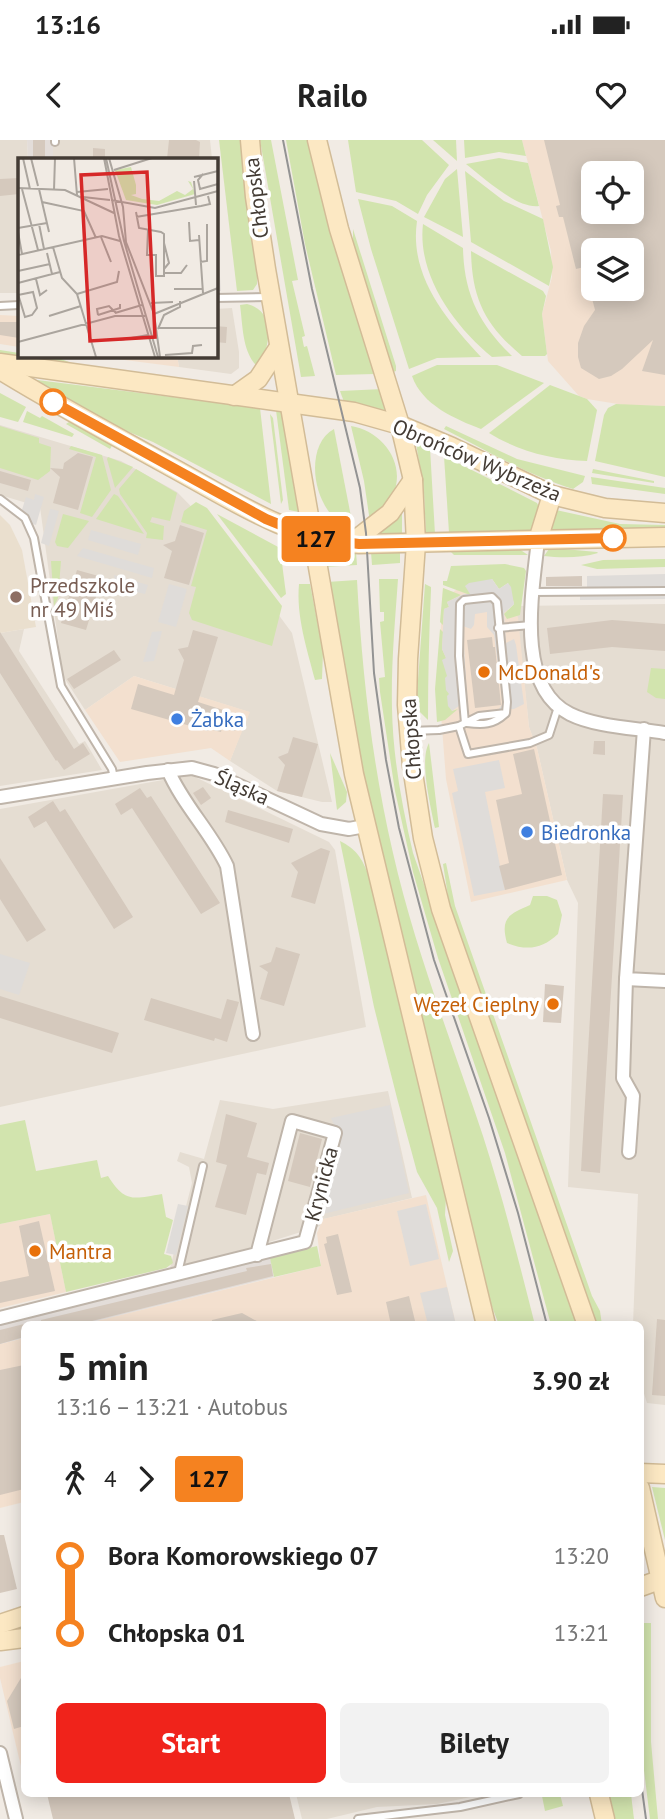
<!DOCTYPE html>
<html lang="pl">
<head>
<meta charset="utf-8">
<style>
	body { margin:0; font-family:"PT Sans",sans-serif; background:#f2f2f2; color:#222; height:100vh; display:flex; flex-direction:column; font-size:26px; white-space:nowrap }
	* { box-sizing:border-box; margin:0 }
	p { font-size:23px; color:#767676 }
	.icon { flex:none; width:38px; height:38px; fill:none; stroke:currentColor; stroke-width:2; stroke-linecap:round; stroke-linejoin:round }
	.map { position:relative; flex:1; overflow:hidden }
	.sheet { position:absolute; left:21px; top:1181px; width:623px; height:476px; display:flex; flex-direction:column; background:#fff; border-radius:10px; box-shadow:0 4px 18px #0003 }
	.sheet>* { flex:none }
	.badge { padding:0 14px; border-radius:5px; font-size:24px; line-height:46px }
	.controls { position:absolute; left:581px; top:21px; display:grid; gap:14px }
	.controls a { display:grid; place-items:center; width:63px; height:63px; border-radius:10px; background:#fff; box-shadow:0 4px 18px #0003; font-size:35px }
	.map>.badge { position:absolute; translate:-50% -50%; box-shadow:0 0 0 4px #fff }
	.legs { display:flex; align-items:center; gap:10px; height:77px; padding:0 35px; font-size:23px }
	.legs p { margin-inline-start:auto }
	.summary { display:flex; align-items:center; justify-content:space-between; height:119px; padding:0 35px }
	h1 { font-size:38px; font-weight:800; line-height:52px }
	.button { display:flex; gap:14px; margin-top:auto; padding:14px 35px }
	.button a { flex:1; height:80px; border-radius:10px; background:#f0231b; color:#fff; font-size:28px; font-weight:800; line-height:80px; text-align:center }
	.button a+a { background:#f2f2f2; color:#222 }
	ul { padding:0 35px; list-style:none }
	li { display:flex; align-items:center; gap:24px; height:77px; font-size:26px }
	li i { display:grid; place-items:center; width:10px; height:100%; margin:0 9px; background:currentColor }
	li i::after { content:''; width:18px; height:18px; margin:-9px; border:5px solid; border-radius:50%; background:#fff }
	li p { margin-inline-start:auto }
	li:first-child i { background:linear-gradient(#0000 50%,currentColor 0) }
	li:last-child i { background:linear-gradient(currentColor 50%,#0000 0) }
	.status { display:flex; justify-content:space-between; align-items:center; height:49px; padding:0 35px; background:#fff; direction:ltr }
	.status svg { height:19px; fill:currentColor }
	header { display:flex; justify-content:space-between; align-items:center; height:91px; padding:0 35px; background:#fff; font-size:32px; font-weight:800 }
	.map>svg:first-child { display:block }
	.residential { fill:#e5ddd2 }
	.commercial { fill:#f3e0cf; fill-rule:evenodd }
	.industrial { fill:#e3ddd9 }
	.education { fill:#eadfce }
	.green { fill:#d2e4ae }
	.parking { fill:#dfdcd9 }
	.building { fill:#d5c9bd; fill-rule:evenodd }
	.lines { fill:none; stroke-linecap:round; stroke-linejoin:round }
	.lane-casing { stroke:#bfb5aa; stroke-width:10 }
	.street-casing { stroke:#bfb5aa; stroke-width:16 }
	.secondary-casing { stroke:#d2bc97; stroke-width:21 }
	.lane { stroke:#fff; stroke-width:6 }
	.street { stroke:#fff; stroke-width:12 }
	.secondary { stroke:#fce8c3; stroke-width:18 }
	.tram { stroke:#939393; stroke-width:2 }
	.line-1-casing { stroke:#fff; stroke-width:16 }
	.line-1 { stroke:#f58220; stroke-width:10 }
	.stop-1-dot { fill:#fff; stroke:#f58220; stroke-width:3.5 }
	.education-dot { fill:#8d6e63; stroke:#fff; stroke-width:2.5 }
	.food-dot { fill:#e8710a; stroke:#fff; stroke-width:2.5 }
	.shop-dot { fill:#3f7fe0; stroke:#fff; stroke-width:2.5 }
	.labels { text-anchor:middle; dominant-baseline:central; stroke-width:7; stroke-linejoin:round; paint-order:stroke }
	.street-label { font-size:21px; fill:#433b34; stroke:#fff }
	.education-label { font-size:21px; fill:#785e54; stroke:#fff; text-anchor:start }
	.food-label { font-size:21px; fill:#c56008; stroke:#fff; text-anchor:start }
	.shop-label { font-size:21px; fill:#366cbe; stroke:#fff; text-anchor:start }
	.inset-road { fill:none; stroke:#aba59e; stroke-width:2 }
	.view { fill:#d62828; fill-opacity:0.15; stroke:#d62828; stroke-width:3.5 }
	.inset-edge { fill:none; stroke:#433b34; stroke-width:3.5 }
</style>
</head>
<body>
<div class="status"><b>13:16</b><svg viewBox="0 0 49 12"><path d="M0 12V9h3v3zM5 12V6h3v6zM10 12V3h3v9zM15 12V0h3v12zM26 1h20v11H26zM47 4h2v5h-2z"/></svg></div>
<header><svg class="icon" aria-label="back" viewBox="0 0 24 24"><path d="M15 5l-7 7 7 7"/></svg>Railo<svg class="icon" aria-label="heart" viewBox="0 0 24 24"><path d="M12 20l-8-8c-3-5 5-10 8-4 3-6 11-1 8 4z"/></svg></header>
<div class="map">
<svg width="665" height="1679" viewBox="0 0 665 1679">
	<rect width="100%" height="100%" fill="#f1ebe4"/>
	<g class="residential">
		<path d="M0,0H27L28,19H19V153H0Z"/>
		<path d="M53,0H210L212,19H53Z"/>
		<path d="M232,168L239,212V228L231,234L179,227L177,215H215V169Z"/>
		<path d="M0,285L121,321L177,352L221,397L292,493L332,662H322L277,651L230,621L249,572L134,536L85,570L63,536L40,367L0,355Z"/>
		<path d="M665,464V1265L647,1263L641,1244L640,1185H633L638,1054L568,1047L578,763L567,740L537,608L529,587L516,466Z"/>
		<path d="M24,489L19,511L79,604L85,601L102,630L0,646V493Z"/>
		<path d="M191,635L329,702L335,710L366,887L0,967V669Z"/>
		<path d="M388,951L412,1058L324,1079L320,1086L250,1108L170,1128L192,1043L189,1027L177,1021L180,1012L204,1019L220,960L273,969Z"/>
		<path d="M296,1654H485L437,1664L377,1667L327,1679H302Z"/>
	</g>
	<g class="commercial">
		<path d="M522,0H665V266L624,265L587,259L579,256L548,221L542,174L552,137L551,111ZM593,33H632V72H593ZM593,110H632V149H593Z"/>
		<path d="M0,175L19,176V207L0,204Z"/>
		<path d="M86,215H177L179,227Z"/>
		<path d="M469,441L518,477L529,587L537,608L567,740L471,762L446,639L438,536L443,448L453,452Z"/>
		<path d="M134,536L250,572L230,621L211,608L120,622L85,570Z"/>
		<path d="M426,1055L456,1185H80L321,1126L317,1093L323,1079Z"/>
		<path d="M50,1074L66,1152L0,1168V1084Z"/>
		<path d="M24,1198V1362L0,1368V1204Z"/>
		<path d="M24,1521V1639L0,1538V1527Z"/>
	</g>
	<g class="industrial">
		<path d="M27,0H53V19H28Z"/>
		<path d="M215,65L221,151H215Z"/>
		<path d="M270,1116L274,1137L80,1185H24V1198L0,1204V1184L248,1124Z"/>
	</g>
	<path class="education" d="M0,375L10,385L22,410L36,487L0,493Z"/>
	<g class="green">
		<path d="M219,0H241L257,136V144L253,150L237,151Z"/>
		<path d="M260,0H271L298,140L292,141L305,196L302,197L304,207L307,206L315,236L301,237Z"/>
		<path d="M286,0H308L325,74L375,234L336,235L305,104Z"/>
		<path d="M348,0H422L449,25L427,55L418,74L396,61L356,52Z"/>
		<path d="M433,0H456L457,21Z"/>
		<path d="M464,0H522L526,16L499,12L465,18Z"/>
		<path d="M499,18L528,23L539,66C517,69 484,38 466,24Z"/>
		<path d="M457,29L463,97L424,77L445,39Z"/>
		<path d="M465,31L504,61L543,79L553,127L549,146L471,102Z"/>
		<path d="M358,59L392,66L417,81C409,136 446,179 481,217L437,218L409,229L371,109Z"/>
		<path d="M423,84L463,108C464,154 479,184 512,216L492,217C454,186 417,135 423,84Z"/>
		<path d="M353,89L396,226V231L393,232L353,112Z"/>
		<path d="M471,111L543,151L546,156L542,174L547,214L545,216H522C485,185 472,159 471,111Z"/>
		<path d="M247,164C278,172 269,207 259,228C242,214 243,186 240,165Z"/>
		<path d="M0,210L19,213V215L61,219L69,222L49,224L0,216Z"/>
		<path d="M437,225H497L544,243L481,289C455,279 422,265 412,236Z"/>
		<path d="M29,239L260,268L271,364L153,302L117,287Z"/>
		<path d="M550,245L587,259L597,270L587,321C553,320 518,311 489,293Z"/>
		<path d="M383,249L388,271L344,262L340,251Z"/>
		<path d="M0,253L26,267L18,282L0,277Z"/>
		<path d="M616,264L665,266V337L595,321L604,275L608,268Z"/>
		<path d="M276,270L282,271L299,372L289,370Z"/>
		<path d="M27,271L40,278L42,276L74,294L72,297L23,282Z"/>
		<path d="M270,274L273,278L283,360L281,364Z"/>
		<path d="M69,282L113,304L110,309L66,284Z"/>
		<path d="M0,286L39,298V303L51,307L50,331L38,340L0,328Z"/>
		<path d="M351,286C383,291 408,325 392,357C387,366 377,374 370,382L364,341Z"/>
		<path d="M446,286L517,319L585,336L583,342L573,349C527,335 486,310 444,289Z"/>
		<path d="M334,289L353,387C315,382 300,307 334,289Z"/>
		<path d="M416,303L430,308L435,394H426L424,352Z"/>
		<path d="M71,306L102,315L111,350L92,377L80,373L96,317L69,309Z"/>
		<path d="M444,316L537,363L539,367L531,391L449,393Z"/>
		<path d="M108,317L133,327L115,348L107,319Z"/>
		<path d="M136,329L177,353L170,381L152,377L150,382L164,386L163,400L146,398L147,393L120,354L119,349Z"/>
		<path d="M593,329L654,341V343L592,333Z"/>
		<path d="M591,337L665,348V354L592,344Z"/>
		<path d="M114,354L118,356L144,394L96,379Z"/>
		<path d="M196,362L207,368L282,466L272,506L192,480L189,473L196,447L191,446L207,390L181,382L184,371Z"/>
		<path d="M402,368V395H371Z"/>
		<path d="M556,370L620,384L665,385V388L551,391Z"/>
		<path d="M63,374L89,381L68,408L57,406L55,402Z"/>
		<path d="M217,374L280,408L286,454L281,458Z"/>
		<path d="M553,408L597,412L598,413C582,418 561,418 544,416L549,409Z"/>
		<path d="M323,409L356,412L357,425L325,427Z"/>
		<path d="M519,409L528,415H454L450,411Z"/>
		<path d="M371,412H400V423L372,425Z"/>
		<path d="M665,419V427L597,429L581,425L603,420Z"/>
		<path d="M51,421H61L58,458L54,466Z"/>
		<path d="M505,424L524,428L526,431L520,475L507,479L504,474L514,464L508,443L499,449L492,439L470,455L443,445V441H447L451,426Z"/>
		<path d="M379,439H398C395,482 391,525 392,569C393,618 402,666 413,713L578,1185H551L505,1013L438,818L413,732L395,651L380,552L379,538L385,537L380,482L384,481V472H380Z"/>
		<path d="M357,440C362,532 372,623 393,713C415,810 452,902 483,996C503,1058 519,1122 535,1185H499L489,1159L364,644L327,442Z"/>
		<path d="M299,444H310L323,512L322,539L315,540C307,509 296,476 299,444Z"/>
		<path d="M425,444L431,447V450C429,494 428,537 428,580L416,568Z"/>
		<path d="M443,448L461,455L447,462L449,467L444,469L443,485L440,482Z"/>
		<path d="M440,489L443,492L442,509L446,518L452,571L458,569L445,580L437,582L435,549Z"/>
		<path d="M651,528L665,529V559L656,558L647,552Z"/>
		<path d="M429,603L439,687L435,688C431,667 419,621 429,603Z"/>
		<path d="M330,613L347,652L346,662L337,670Z"/>
		<path d="M340,701C356,709 362,718 368,734L446,1057L445,1075L453,1111L449,1122L437,1068L417,1032L397,958L374,867Z"/>
		<path d="M446,723L455,766L592,1156L600,1171L602,1185H595L450,769L443,724Z"/>
		<path d="M533,756H547L557,760L562,775L558,794C542,809 527,811 507,803C500,778 509,774 530,765Z"/>
		<path d="M25,980L36,1031L97,1020L101,1038L108,1036C125,1063 133,1059 162,1054L166,1077L173,1080L164,1114L171,1116L173,1123L166,1128L66,1152L50,1074L0,1084V985Z"/>
		<path d="M317,1106L321,1126L274,1137L270,1118Z"/>
		<path d="M652,1347L665,1348V1400Z"/>
		<path d="M641,1483H651V1602L658,1679H650L641,1606V1583L643,1582L640,1562Z"/>
		<path d="M552,1654H560L563,1666L545,1671L542,1656Z"/>
		<path d="M609,1654H631L634,1679H615Z"/>
	</g>
	<g class="parking">
		<path d="M35,354L44,357L36,385L30,383L21,373L26,357L34,360Z"/>
		<path d="M50,369L59,371L49,406L41,403Z"/>
		<path d="M91,390L141,404L138,415L88,400Z"/>
		<path d="M83,408L154,428L152,438L77,416Z"/>
		<path d="M665,434V459L580,460V449L587,448V436Z"/>
		<path d="M114,435L148,445L145,454L116,447Z"/>
		<path d="M492,439L499,449L508,443L511,447L514,464L504,473L506,503L514,499L516,505L524,564L514,569L498,570L502,565V556L494,495L487,487V472L475,474L474,485L471,489L463,486L467,560L452,571L448,566L447,556L449,554L446,550L445,538L447,536L442,520L446,518L442,509L444,469L449,467L447,462L464,454H470L465,446L469,443Z"/>
		<path d="M169,444L187,449L176,487L158,482Z"/>
		<path d="M162,491L154,521L143,522L152,492Z"/>
		<path d="M499,620L505,648L485,652L505,750L474,756L452,653L458,651L453,629Z"/>
		<path d="M0,814L30,823L19,855L0,849Z"/>
		<path d="M390,965L409,1053L323,1074L339,995L331,978Z"/>
		<path d="M178,1064L188,1066L176,1115L166,1113Z"/>
		<path d="M426,1064L439,1119L410,1126L397,1071Z"/>
		<path d="M447,1147L456,1185H428L420,1153Z"/>
	</g>
	<g class="building">
		<rect x="33" y="0" width="12" height="17"/>
		<path d="M169,0H196L200,2L199,19H167Z"/>
		<path d="M544,0H665V235L642,231L653,200L622,229L611,236L599,239L581,228L578,217V203L584,186L595,170L584,127L576,129L563,77H559L556,66L560,65ZM593,33H632V72H593ZM593,110H632V149H593Z"/>
		<path d="M93,8L105,9V19H93Z"/>
		<path d="M19,38V54L0,56V39Z"/>
		<path d="M0,182H19V198L0,195Z"/>
		<path d="M215,186L227,187L226,203L215,202Z"/>
		<path d="M78,313L93,317L78,370L53,363L60,337L50,328L63,329L64,323Z"/>
		<path d="M0,331L31,340L28,351L0,343Z"/>
		<path d="M180,385L204,393L189,445L164,438L172,411L163,405L175,401Z"/>
		<path d="M77,430L102,437L86,490L61,483Z"/>
		<path d="M582,436V446H546V437Z"/>
		<path d="M612,480L665,484V511L612,507L550,514L547,488Z"/>
		<path d="M193,490L218,497L198,562L239,575L235,591L222,587L221,592L209,589L208,591L131,569L138,544L174,555L184,520L178,509L188,507Z"/>
		<path d="M0,492L74,609L83,603L90,614L64,630L57,620L56,621L0,533Z"/>
		<path d="M492,497L493,507H495L501,565L475,568L467,500Z"/>
		<path d="M114,510L121,520L74,549L67,539Z"/>
		<path d="M293,597L318,604L302,657L277,651L285,625L278,617L288,613Z"/>
		<path d="M594,601H605V615L593,614Z"/>
		<path d="M534,609L562,735L505,750L499,726L509,723L496,660L522,654L513,614Z"/>
		<path d="M203,647L211,658L201,665L193,653Z"/>
		<path d="M140,648L147,658L151,656L220,763L201,774L132,668L121,675L115,664Z"/>
		<path d="M603,654L623,655L600,1033L581,1031Z"/>
		<path d="M53,661L60,672L65,669L133,777L114,789L46,681L34,688L28,677Z"/>
		<path d="M228,670L293,689L289,703L225,682Z"/>
		<path d="M321,708L330,711L315,764L291,757L298,732L291,723Z"/>
		<path d="M0,718L46,790L27,802L0,759Z"/>
		<path d="M276,807L300,814L284,866L260,859L268,832L259,826L271,822Z"/>
		<path d="M545,844L564,846L561,883L543,882Z"/>
		<path d="M0,856L119,893L112,913L0,878Z"/>
		<path d="M151,858L221,879L227,859L239,862L227,902L215,898L214,901L144,880Z"/>
		<path d="M226,974L257,983L247,1017L269,1023L266,1035L257,1033L246,1075L215,1067L227,1025L216,1022Z"/>
		<path d="M300,993L322,999L310,1047L288,1041Z"/>
		<path d="M39,1081L55,1151L0,1163V1142L29,1136L19,1086Z"/>
		<path d="M338,1094L352,1152L337,1155L324,1104L327,1103L326,1097Z"/>
		<path d="M271,1124L273,1136L76,1185H41V1180L247,1131L246,1128Z"/>
		<path d="M409,1156L416,1185H391L386,1162Z"/>
		<path d="M242,1173L264,1185H212V1180Z"/>
		<path d="M657,1179L665,1180V1256L652,1255Z"/>
		<path d="M24,1184V1197L0,1204V1190Z"/>
		<path d="M24,1225V1349L0,1355V1230Z"/>
		<path d="M0,1395H4L17,1449L0,1453Z"/>
		<path d="M24,1533V1586L14,1589L7,1561Z"/>
		<path d="M47,1654H289L295,1679H53Z"/>
	</g>
	<g class="lines">
		<g class="lane-casing">
			<g id="lane">
				<path d="M55,2V0"/>
				<path d="M215,158L269,157"/>
				<path d="M0,166L19,165"/>
				<path d="M0,359L25,378L34,398L61,546L112,629L114,638"/>
				<path d="M532,452L665,451"/>
				<path d="M498,488L531,485"/>
				<path d="M467,583C483,585 493,585 505,574"/>
				<path d="M459,586L468,614L530,603L549,595L558,567"/>
				<path d="M409,591L439,590L459,586L479,576L506,573L507,562L497,462L492,457L464,460L460,464L459,516L465,583"/>
				<path d="M178,1133L203,1026"/>
				<path d="M358,1679L460,1667L519,1654"/>
			</g>
		</g>
		<g class="street-casing">
			<g id="street">
				<path d="M538,400C533,449 514,547 570,574C596,587 636,588 665,593"/>
				<path d="M644,589L626,839L665,841"/>
				<path d="M168,630C183,665 211,692 227,726L253,894"/>
				<path d="M0,657L147,633L192,628L214,634L321,684L349,689L365,686"/>
				<path d="M626,839L623,938L633,956L629,1012"/>
				<path d="M0,1178L305,1102L335,993L292,981L257,1115"/>
				<path d="M0,1613L16,1679"/>
			</g>
		</g>
		<g class="secondary-casing">
			<g id="secondary">
				<path d="M250,0L255,57L266,129L354,634L486,1185"/>
				<path d="M317,0L339,89L400,285L413,340L416,403L408,519L407,565L412,626L423,698L441,769L587,1185"/>
				<path d="M0,223L354,272L400,285L452,307L552,355L605,368L665,373"/>
				<path d="M0,230C57,265 115,296 173,328C232,360 290,400 359,404L665,397"/>
				<path d="M234,256L258,239L279,207"/>
				<path d="M538,400L552,355"/>
				<path d="M350,404L390,373L413,340"/>
				<path d="M640,1333L665,1334"/>
				<path d="M640,1348L665,1458"/>
				<path d="M640,1447L665,1438"/>
				<path d="M0,1484L24,1476"/>
				<path d="M0,1501L24,1498"/>
				<path d="M599,1654L605,1679"/>
			</g>
		</g>
		<use href="#lane" class="lane"/>
		<use href="#street" class="street"/>
		<use href="#secondary" class="secondary"/>
		<g class="tram">
			<path d="M283,0L312,149L360,348L366,393L374,533L386,620L399,688L434,820L489,978L518,1073L547,1185"/>
			<path d="M640,1635L646,1679"/>
		</g>
	</g>
	<g class="lines">
		<g class="line-1-casing">
			<path id="line-1" d="M53,262L266,379L313,398L359,404L613,398"/>
		</g>
		<use href="#line-1" class="line-1"/>
	</g>
	<g class="stop-1-dot">
		<circle cx="53" cy="262" r="12"/>
		<circle cx="613" cy="398" r="12"/>
	</g>
	<circle class="education-dot" cx="16" cy="457" r="7"/>
	<g class="food-dot">
		<circle cx="484" cy="532" r="7"/>
		<circle cx="553" cy="864" r="7"/>
		<circle cx="35" cy="1111" r="7"/>
	</g>
	<g class="shop-dot">
		<circle cx="177" cy="579" r="7"/>
		<circle cx="527" cy="692" r="7"/>
	</g>
	<g class="labels">
		<g class="street-label">
			<text transform="translate(256 58) rotate(-97)">Chłopska</text>
			<text transform="translate(477 320) rotate(23)">Obrońców Wybrzeża</text>
			<text transform="translate(411 599) rotate(-94)">Chłopska</text>
			<text transform="translate(242 647) rotate(24)">Śląska</text>
			<text transform="translate(321 1044) rotate(-75)">Krynicka</text>
		</g>
		<g class="education-label">
			<text x="30" y="445">Przedszkole<tspan x="30" dy="24">nr 49 Miś</tspan></text>
		</g>
		<g class="food-label">
			<text x="498" y="532">McDonald's</text>
			<text x="539" y="864" text-anchor="end">Węzeł Cieplny</text>
			<text x="49" y="1111">Mantra</text>
		</g>
		<g class="shop-label">
			<text x="191" y="579">Żabka</text>
			<text x="541" y="692">Biedronka</text>
		</g>
	</g>
	<g transform="translate(18 18)">
		<rect width="200" height="200" fill="#f1ebe4"/>
		<path d="M113,9L118,27V36L113,37L124,41L141,43L159,33L167,37L175,31L170,23L173,24L177,36L139,47L108,42L97,12Z" fill="#d2e4ae"/>
		<path class="inset-road" d="M5,0L12,31M13,0L20,28M56,0L59,37M86,0L101,78L137,199M88,0L106,83L140,199M91,0L105,49L108,84L136,156L142,199M96,12L134,0M185,16L180,22L182,31L200,26M176,19L200,13M176,23L178,47M0,30L47,32L96,55M4,31L20,92M21,31L31,74M36,32L37,0M59,34L90,31M65,39L92,42M93,42L137,50L200,33M24,44L66,53L78,80M118,54L121,70L143,74L146,76V118H138V97H129L130,72M118,59L183,48L192,46L190,38M171,64L172,83L181,82M21,66L26,91M0,70L29,65M0,74L4,96M181,77L185,135M83,79L93,104M146,85L151,105L146,111M35,89L44,120L59,136L78,199M29,95L34,116M0,97L84,78L102,83M182,104L189,103V66M0,113L32,106M146,115H163L169,107M18,121L22,137L29,132M0,125L42,114M156,131H184M0,136L7,159L14,157L19,150L15,134L0,137M59,136L99,124L101,113M133,145L155,144M97,155L124,147M136,156L200,130M80,157L79,151L91,148L98,155M80,157L102,150V146M31,158L63,148M140,170H200M140,171L146,157L162,149V143M102,182L130,177M0,184L97,158H127M147,197L174,195L175,188L184,187"/>
		<path class="view" d="M129,14L137,179L72,183L63,17Z"/>
		<rect width="200" height="200" class="inset-edge"/>
	</g>
</svg>
<div class="controls">
<a><svg class="icon" aria-label="locate" viewBox="0 0 24 24"><circle cx="12" cy="12" r="6"/><path d="M12 2v4M12 18v4M2 12h4M18 12h4"/></svg></a>
<a><svg class="icon" aria-label="layers" viewBox="0 0 24 24"><path d="M12 4l9 5-9 5-9-5zM3 14l9 5 9-5"/></svg></a>
</div>
<b class="badge" style="left:316px;top:399px;background:#f58220;color:#111">127</b>
<section class="sheet">
<div class="summary"><div><h1>5 min</h1><p>13:16 – 13:21 · Autobus</p></div><b>3.90 zł</b></div>
<div class="legs"><svg class="icon" aria-label="walk" viewBox="0 0 24 24"><circle cx="13" cy="4" r="2"/><path d="M13 8l-2 6 4 7M11 14l-3 7M7 12l3-4h3l4 4"/></svg>4<svg class="icon" aria-label="forward" viewBox="0 0 24 24"><path d="M9 5l7 7-7 7"/></svg><b class="badge" style="background:#f58220;color:#111">127</b></div>
<ul>
<li><i style="color:#f58220"></i><b>Bora Komorowskiego 07</b><p>13:20</p></li>
<li><i style="color:#f58220"></i><b>Chłopska 01</b><p>13:21</p></li>
</ul>
<div class="button"><a>Start</a><a>Bilety</a></div>
</section>
</div>
</body>
</html>
